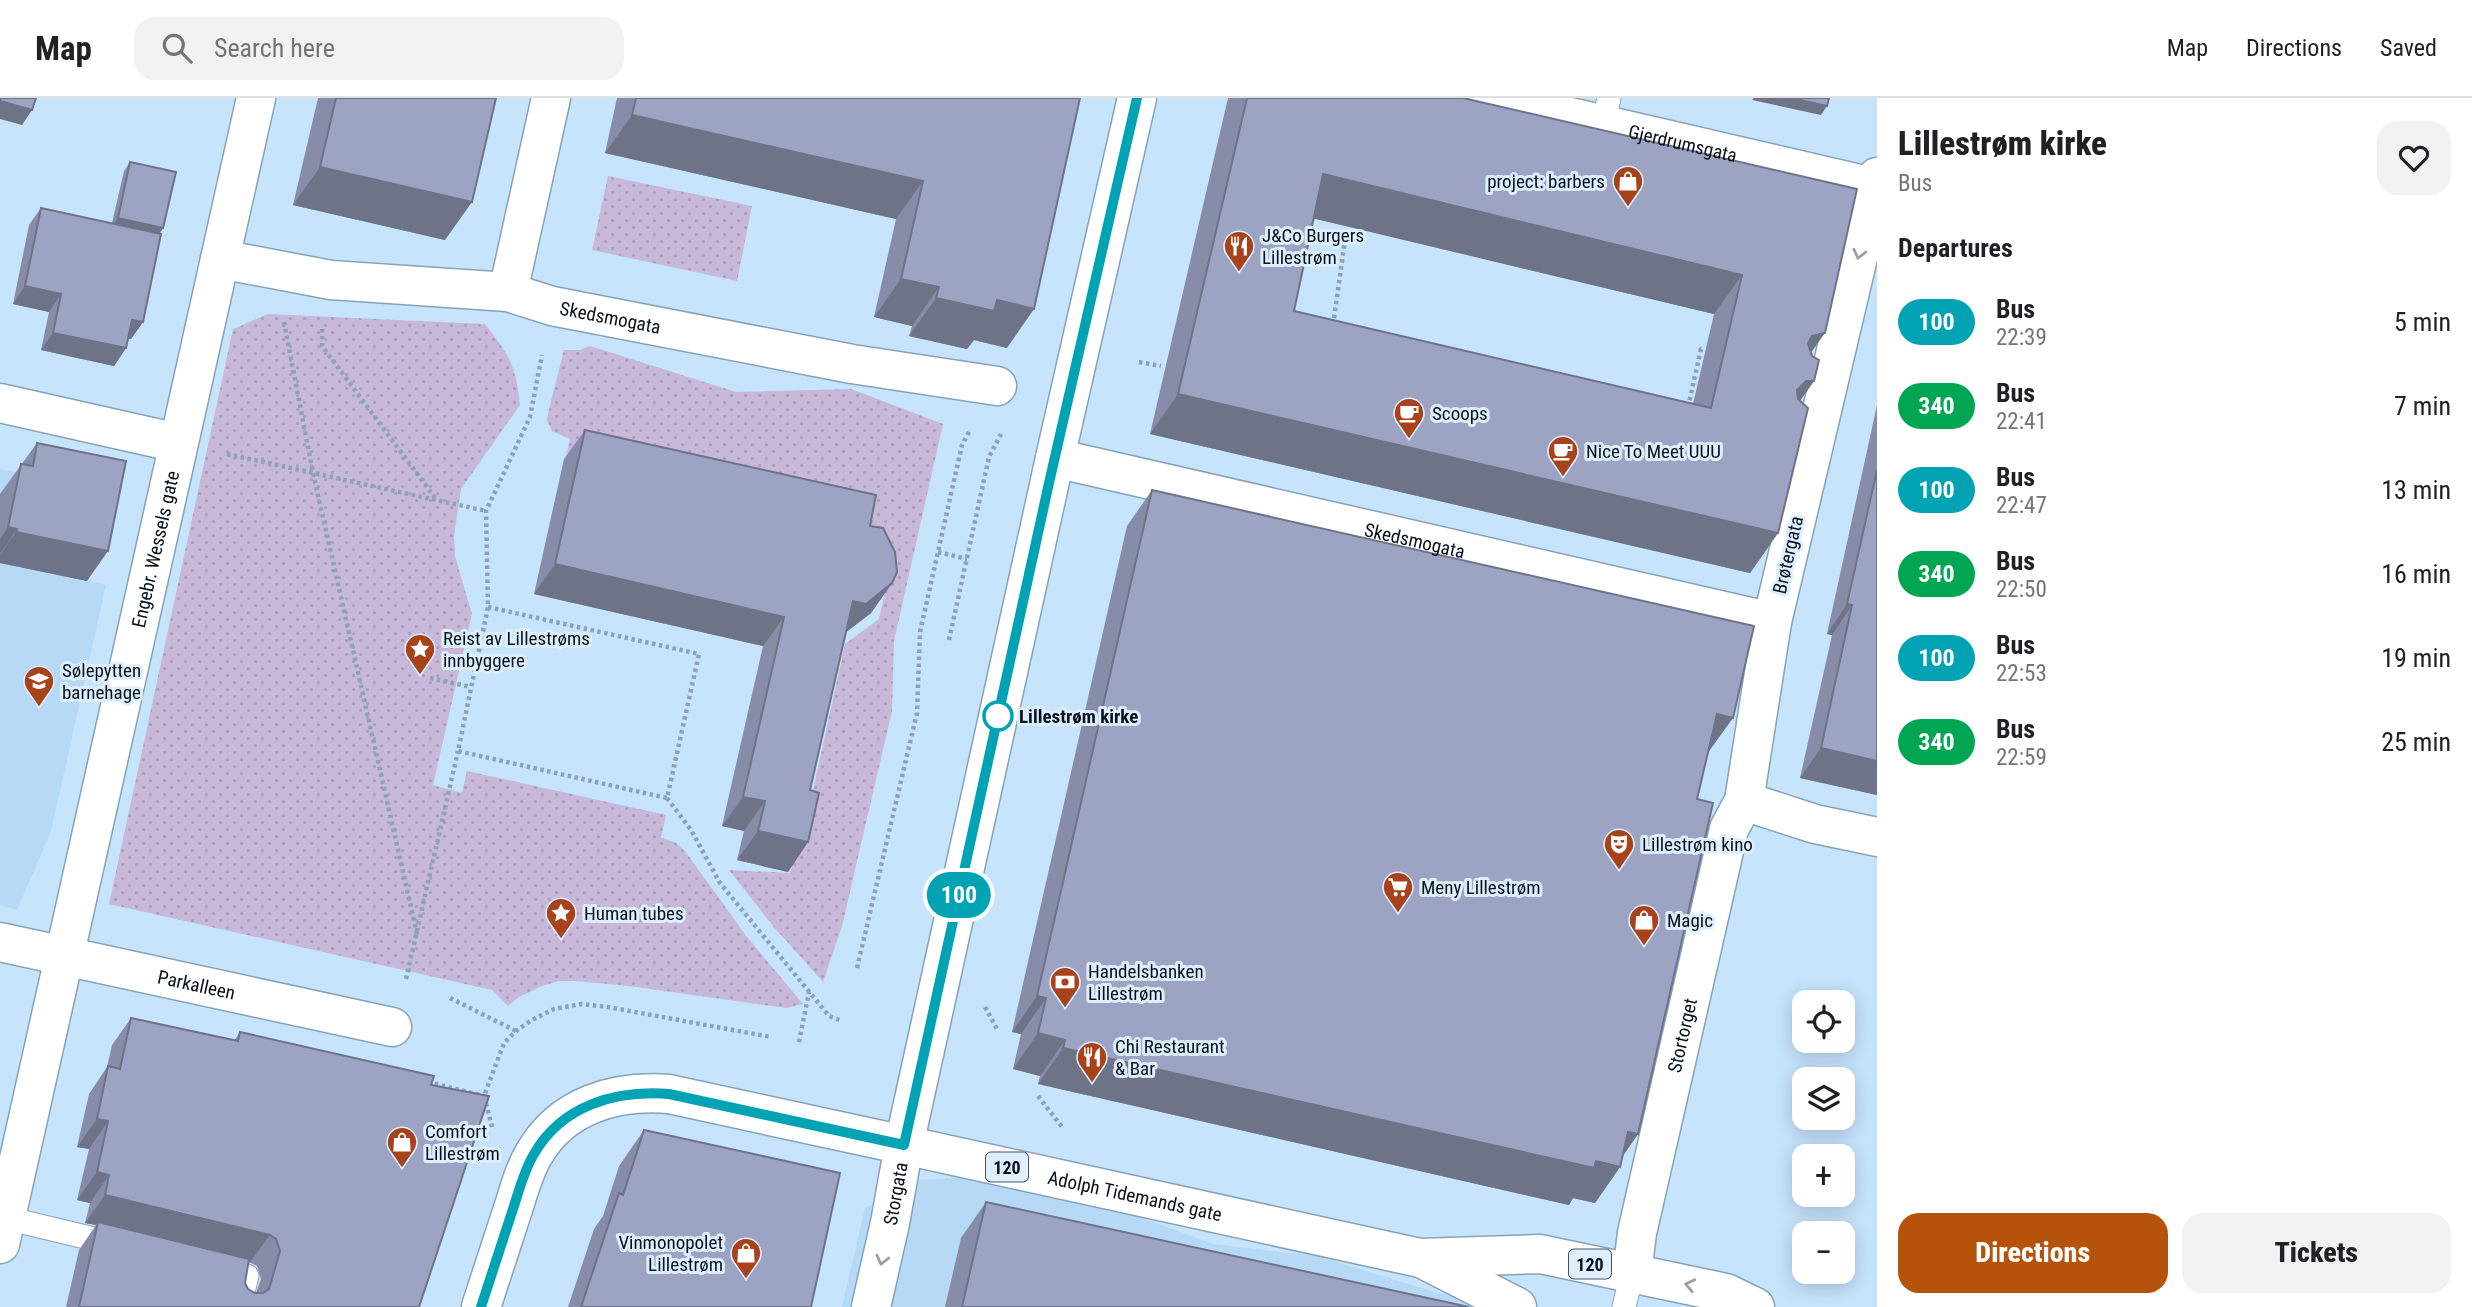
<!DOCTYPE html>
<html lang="en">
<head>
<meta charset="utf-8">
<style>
	body { margin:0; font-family:"Roboto Condensed",sans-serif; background:#f2f2f2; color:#202124; height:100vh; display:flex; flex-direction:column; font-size:26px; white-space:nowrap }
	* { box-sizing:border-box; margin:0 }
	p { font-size:23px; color:#757577 }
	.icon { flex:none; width:38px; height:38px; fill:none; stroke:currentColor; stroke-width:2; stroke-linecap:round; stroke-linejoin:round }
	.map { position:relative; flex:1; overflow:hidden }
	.panel { display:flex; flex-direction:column; background:#fff; width:595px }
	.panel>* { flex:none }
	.badge { padding:0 14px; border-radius:23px; font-size:24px; line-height:46px }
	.buttons { position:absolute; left:1792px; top:892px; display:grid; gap:14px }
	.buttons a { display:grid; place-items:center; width:63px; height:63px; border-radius:14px; background:#fff; box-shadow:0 4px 18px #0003; font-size:35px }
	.map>.badge { position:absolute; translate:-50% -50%; box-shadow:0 0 0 4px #fff }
	h2 { padding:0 21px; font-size:26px; line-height:63px }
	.round { display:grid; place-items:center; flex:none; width:74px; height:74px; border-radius:21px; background:#f2f2f2 }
	.summary { display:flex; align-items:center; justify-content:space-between; height:119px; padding:0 21px }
	h1 { font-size:33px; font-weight:800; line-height:52px }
	.action { display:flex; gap:14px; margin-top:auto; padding:14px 21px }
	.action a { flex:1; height:80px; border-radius:21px; background:#b45309; color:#fff; font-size:28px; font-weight:800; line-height:80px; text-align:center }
	.action a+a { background:#f2f2f2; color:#202124 }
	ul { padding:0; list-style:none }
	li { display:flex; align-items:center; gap:21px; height:84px; padding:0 21px }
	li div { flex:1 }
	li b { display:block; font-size:26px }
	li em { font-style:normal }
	li .badge { min-width:77px; font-weight:700; text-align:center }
	header { display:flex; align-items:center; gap:42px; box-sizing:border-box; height:98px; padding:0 35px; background:#fff; border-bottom:2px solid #e0e0e0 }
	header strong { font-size:33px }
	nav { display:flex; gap:38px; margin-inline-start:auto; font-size:24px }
	.search { width:490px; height:63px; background:#f2f2f2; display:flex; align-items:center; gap:18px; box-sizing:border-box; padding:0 24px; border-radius:21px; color:#757577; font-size:26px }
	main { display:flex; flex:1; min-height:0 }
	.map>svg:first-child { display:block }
	.built { fill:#b6d9f6 }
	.green { fill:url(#green-dots) }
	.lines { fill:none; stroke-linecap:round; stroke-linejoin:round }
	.lane-casing { stroke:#87a2b9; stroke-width:25 }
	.street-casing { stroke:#87a2b9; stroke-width:41 }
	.secondary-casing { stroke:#87a2b9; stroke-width:41 }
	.primary-casing { stroke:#87a2b9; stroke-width:41 }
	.path { stroke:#8ca3b7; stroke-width:4.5; stroke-dasharray:3.5 3.5; stroke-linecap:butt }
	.lane { stroke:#fff; stroke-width:23 }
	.street { stroke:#fff; stroke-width:38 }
	.secondary { stroke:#fff; stroke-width:38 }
	.primary { stroke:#fff; stroke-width:38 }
	.wall { fill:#878da8; fill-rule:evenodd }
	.shaded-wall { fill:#6e7388 }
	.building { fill:#9da4c3; stroke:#6e7388; stroke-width:2; fill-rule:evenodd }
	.oneway { stroke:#9b9fa3 }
	.line-casing { stroke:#fff; stroke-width:16 }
	.line { stroke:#00a3b4; stroke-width:10 }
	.stop-dot { fill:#fff; stroke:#00a3b4; stroke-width:3.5 }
	.labels { text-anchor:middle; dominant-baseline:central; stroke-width:6; stroke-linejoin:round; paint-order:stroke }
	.shield { fill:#def0ff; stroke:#47535d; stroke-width:2 }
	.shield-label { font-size:18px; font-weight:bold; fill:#061018 }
	.street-label { font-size:19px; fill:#061018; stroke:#def0ff }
	.poi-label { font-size:19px; fill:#061018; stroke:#def0ff; text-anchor:start }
	.stop-label { font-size:19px; font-weight:bold; fill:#061018; stroke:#def0ff; text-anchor:start }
</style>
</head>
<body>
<header>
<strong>Map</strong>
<div class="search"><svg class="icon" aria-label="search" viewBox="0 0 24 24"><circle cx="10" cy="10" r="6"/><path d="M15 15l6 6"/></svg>Search here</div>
<nav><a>Map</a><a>Directions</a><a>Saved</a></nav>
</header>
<main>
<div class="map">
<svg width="1877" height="1209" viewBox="0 0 1877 1209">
	<defs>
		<pattern id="green-dots" width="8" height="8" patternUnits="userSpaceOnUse" patternTransform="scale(1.75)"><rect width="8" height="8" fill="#c8b9da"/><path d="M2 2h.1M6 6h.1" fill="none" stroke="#aa9eba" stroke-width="1.8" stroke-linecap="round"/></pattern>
	</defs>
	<rect width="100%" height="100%" fill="#c7e4fd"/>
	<g class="built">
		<path d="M0,371L106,393L87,482L106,487L51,733L17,812L0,807Z"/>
		<path d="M969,1079L1088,1100L1213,1146L1316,1158L1442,1196L1511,1209H842L865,1110L916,1082Z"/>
	</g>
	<g class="green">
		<path d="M608,78L752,108L737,183L592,152Z"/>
		<path d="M268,216L485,226C509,257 516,267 520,307L461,391L454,438L455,458L472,516L433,687L462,695L467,673L666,717L661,739L676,745L685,753L747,839L803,906L786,910L629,888L576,883H559L542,888L519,899L508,908L492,892L109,806L233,231Z"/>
		<path d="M590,248L736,294L851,291L943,326L894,543L892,613L842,828L823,884L773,828L729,772L790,775L803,738L845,546L879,521L887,486L565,362L570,341L552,333L547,322L548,315L564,252H580Z"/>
	</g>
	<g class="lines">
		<g class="lane-casing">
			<g id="lane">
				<path d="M1603,28L1609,0"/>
				<path d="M6,1120L119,1147"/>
				<path d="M217,1170L247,1178L239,1209"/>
				<path d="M1624,1209L1632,1175"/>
			</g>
		</g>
		<g class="street-casing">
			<g id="street">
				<path id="s1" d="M1488,0L1877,90"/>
				<path d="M1877,79L1772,524L1744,703L1815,726L1877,739"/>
				<path id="s2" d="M220,161L331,182L508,194L552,208L852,266L997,288"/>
				<path d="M508,194L551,0"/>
				<path d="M0,305L178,345"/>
				<path id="s3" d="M1055,360L1772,524"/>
				<path id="s4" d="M0,844L392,929"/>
				<path id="s5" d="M0,1146L256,0"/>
				<path id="s6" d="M1632,1175L1637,1135L1729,731L1744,703"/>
				<path id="s7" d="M871,1209L890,1125L904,1047"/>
			</g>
		</g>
		<g class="secondary-casing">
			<path id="secondary" d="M481,1209C491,1178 501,1147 511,1117C518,1097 523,1074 534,1056C562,1007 615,992 669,996L904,1047"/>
		</g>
		<g class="primary-casing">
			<g id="primary">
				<path id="s8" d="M1137,0L1055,360L904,1047L1420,1160L1540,1156L1726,1195L1755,1209"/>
				<path d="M1425,1162L1517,1209"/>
			</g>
		</g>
		<g class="path">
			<path d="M284,224L313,375L417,836"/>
			<path d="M1333,227L1346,135"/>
			<path d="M322,231V248L436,401"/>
			<path d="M1139,264L1161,268"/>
			<path d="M1688,309L1701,251L1704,252"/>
			<path d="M227,356L486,413"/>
			<path d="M938,454L967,461"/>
			<path d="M488,509L699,556L667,700L458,653L488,509L486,413L530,319L542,257"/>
			<path d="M949,542L989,359L1001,336"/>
			<path d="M430,580L471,589"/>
			<path d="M667,700L691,732L720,785L829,918L842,923"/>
			<path d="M857,870L917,615L920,534L962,347L970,332"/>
			<path d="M406,881L458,653"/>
			<path d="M450,900L516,933"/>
			<path d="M985,909L998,933"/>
			<path d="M799,944L809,894"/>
			<path d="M428,984L484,998"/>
			<path d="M1038,998L1062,1029"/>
			<path d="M492,1029L484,998L504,945L516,933L532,922L554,911L581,906L608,909L771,939"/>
		</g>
		<use href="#lane" class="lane"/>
		<use href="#street" class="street"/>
		<use href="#secondary" class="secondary"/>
		<use href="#primary" class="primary"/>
	</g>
	<g class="wall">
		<path d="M318,0H496L445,142L293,107Z"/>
		<path d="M617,0H1080L1007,250L974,242L967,251L909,238L912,228L874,219L896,121L605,55Z"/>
		<path d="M1228,0H1463L1857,91L1811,255L1814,283L1800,303L1778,435L1750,475L1150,336ZM1313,120L1714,216L1693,306L1294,213Z"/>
		<path d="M130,64L163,130L159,136L143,224L131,241H128L126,250L114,268L41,252L49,214L13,206L29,127L41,110L112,125L124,73Z"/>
		<path d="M1877,307V697L1800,680L1832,537L1827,536Z"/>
		<path d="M585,332L870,428L892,485L871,515L845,535L810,692L808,744L788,774L737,762L744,733L722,728L763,548L534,496L564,361Z"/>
		<path d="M37,345L87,483L0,465V396Z"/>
		<path d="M1152,392L1708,655L1697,701L1638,1036L1623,1057L1620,1069L1595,1105L1573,1100L1569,1107L1038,986L1040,978L1013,971L1021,936L1012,934L1127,428Z"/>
		<path d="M131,920L234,943L240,934L431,987L419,1209H66L79,1152L96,1127L85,1125L90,1105L77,1102L89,1051L77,1049L89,996L107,969L112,947ZM249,1164L257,1168L261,1181L256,1195L248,1191L245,1185Z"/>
		<path d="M644,1032L811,1209H568L594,1131L603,1118L619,1068Z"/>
		<path d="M986,1104L1469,1209H945L961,1140Z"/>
	</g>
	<g class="shaded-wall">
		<path d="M1754,0H1791L1827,8L1821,17L1752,2Z"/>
		<path d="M0,3L32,12L22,27L0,21Z"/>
		<path d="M632,17L923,83L896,121L605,55Z"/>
		<path d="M320,69L472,104L445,142L293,107Z"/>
		<path d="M1323,76L1742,177L1714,216L1295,116Z"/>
		<path d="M118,120L163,130L157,140L111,129Z"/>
		<path d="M901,181L939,189L912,228L874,219Z"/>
		<path d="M25,188L61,196L49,214L13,206Z"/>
		<path d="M936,200L997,202L1034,211L1007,250L974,242L967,251L909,238Z"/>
		<path d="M132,222L143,224L131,241L120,239Z"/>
		<path d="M53,235L126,250L114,268L41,252Z"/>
		<path d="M1825,235L1797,274L1784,278L1812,238Z"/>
		<path d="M1806,283H1814L1786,322L1797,292Z"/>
		<path d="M1178,296L1778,435L1750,475L1150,336Z"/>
		<path d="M8,429L17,431L0,456V441Z"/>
		<path d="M16,434L108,453L87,483L0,465V457Z"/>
		<path d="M555,466L784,519L763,548L534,496Z"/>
		<path d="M892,485L871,515L845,535L853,503Z"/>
		<path d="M1847,506L1852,507L1832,537L1827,536Z"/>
		<path d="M1717,616L1733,620L1707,656Z"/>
		<path d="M1821,650L1877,663V697L1800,680Z"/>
		<path d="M743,699L765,703L744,733L722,728Z"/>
		<path d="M758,733L808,744L788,774L737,762Z"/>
		<path d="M1037,898L1046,900L1021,936L1012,934Z"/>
		<path d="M1038,935L1065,942L1040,978L1013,971Z"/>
		<path d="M1063,950L1596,1063L1628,1034L1638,1036L1616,1068L1620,1069L1595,1105L1573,1100L1569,1107L1038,986Z"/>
		<path d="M97,1021L108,1023L89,1051L77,1049Z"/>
		<path d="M97,1074L109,1077L90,1105L77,1102Z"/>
		<path d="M105,1097L270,1137L250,1164L98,1128V1124L96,1127L85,1125Z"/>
	</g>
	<g class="building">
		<path d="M0,0H36L32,12L0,3Z"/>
		<path d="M336,0H496L472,104L320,69Z"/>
		<path d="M636,0H1080L1034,211L997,202L994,213L936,200L939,189L901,181L923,83L632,17Z"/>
		<path d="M1247,0H1463L1857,91L1825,235L1812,238L1808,245L1812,258L1819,262L1814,283H1806L1797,292L1798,301L1808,310L1778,435L1178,296ZM1323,76L1742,177L1711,310L1294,213Z"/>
		<path d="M1791,0H1829L1827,8Z"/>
		<path d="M130,64L176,74L163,130L118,120Z"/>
		<path d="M41,110L161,136L143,224L132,222L126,250L53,235L61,196L25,188Z"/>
		<path d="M585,332L876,397L870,428L883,430L895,454L897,474L892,485L866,506L853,503L810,692L819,695L808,744L758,733L765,703L743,699L784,519L555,466Z"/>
		<path d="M37,345L126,363L108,453L16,434L17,431L8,429L21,366L33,368Z"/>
		<path d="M1877,372V663L1821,650L1852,507L1847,506Z"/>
		<path d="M1152,392L1754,528L1733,620L1717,616L1697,701L1713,705L1638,1036L1628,1034L1620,1069L1596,1063L1594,1070L1063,950L1065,942L1038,935L1046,900L1037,898Z"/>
		<path d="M131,920L238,943L240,934L434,978L431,987L489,998L419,1209H79L98,1124L249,1161L245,1185L248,1191L255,1195H263L269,1191L280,1153L276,1141L270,1137L105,1097L109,1077L97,1074L108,1023L97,1021L108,968L120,971Z"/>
		<path d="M644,1032L840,1075L811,1209H581L619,1095L623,1097Z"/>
		<path d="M986,1104L1469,1209H962Z"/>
	</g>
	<defs><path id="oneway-chevron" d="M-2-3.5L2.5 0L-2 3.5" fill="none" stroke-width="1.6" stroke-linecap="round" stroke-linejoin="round" transform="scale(1.75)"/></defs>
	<g class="oneway">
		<use href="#oneway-chevron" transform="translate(1859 156) rotate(103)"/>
		<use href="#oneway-chevron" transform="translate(882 1162) rotate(103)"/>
		<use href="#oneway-chevron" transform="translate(1690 1187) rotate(-168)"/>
	</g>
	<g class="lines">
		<g class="line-casing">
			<path id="line" d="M481,1209C491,1178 501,1147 511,1117C518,1097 523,1074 534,1056C562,1007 616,992 669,996L904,1047L1049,385L1137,0"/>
		</g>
		<use href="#line" class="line"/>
	</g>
	<defs>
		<g id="shop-pin" transform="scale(1.575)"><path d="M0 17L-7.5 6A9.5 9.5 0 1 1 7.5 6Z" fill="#a8421b" stroke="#def0ff"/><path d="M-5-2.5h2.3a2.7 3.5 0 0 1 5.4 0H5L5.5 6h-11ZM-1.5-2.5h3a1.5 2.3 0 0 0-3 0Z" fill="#fff"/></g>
		<g id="restaurant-pin" transform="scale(1.575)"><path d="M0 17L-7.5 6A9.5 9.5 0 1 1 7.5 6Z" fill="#a8421b" stroke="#def0ff"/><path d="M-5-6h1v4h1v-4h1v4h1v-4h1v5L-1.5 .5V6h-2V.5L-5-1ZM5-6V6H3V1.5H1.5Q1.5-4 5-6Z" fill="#fff"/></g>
		<g id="cafe-pin" transform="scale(1.575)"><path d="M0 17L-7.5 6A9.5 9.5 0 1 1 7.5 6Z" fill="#a8421b" stroke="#def0ff"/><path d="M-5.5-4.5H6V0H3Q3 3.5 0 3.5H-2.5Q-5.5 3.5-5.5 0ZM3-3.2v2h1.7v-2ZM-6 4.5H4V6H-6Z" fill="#fff"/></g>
		<g id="sight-pin" transform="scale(1.575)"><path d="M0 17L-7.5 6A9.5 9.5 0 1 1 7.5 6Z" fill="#a8421b" stroke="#def0ff"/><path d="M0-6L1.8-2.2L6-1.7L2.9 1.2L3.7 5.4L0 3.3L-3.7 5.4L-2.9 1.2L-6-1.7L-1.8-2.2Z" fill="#fff"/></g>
		<g id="school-pin" transform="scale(1.575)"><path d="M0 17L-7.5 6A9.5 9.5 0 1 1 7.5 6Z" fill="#a8421b" stroke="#def0ff"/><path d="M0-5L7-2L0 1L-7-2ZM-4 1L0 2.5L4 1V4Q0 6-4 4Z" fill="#fff"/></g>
		<g id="theatre-pin" transform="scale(1.575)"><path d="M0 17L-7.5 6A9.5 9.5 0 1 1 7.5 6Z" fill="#a8421b" stroke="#def0ff"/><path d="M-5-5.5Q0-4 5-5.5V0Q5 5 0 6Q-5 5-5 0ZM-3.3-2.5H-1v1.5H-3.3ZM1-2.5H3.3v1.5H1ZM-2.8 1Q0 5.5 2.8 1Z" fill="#fff"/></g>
		<g id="supermarket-pin" transform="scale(1.575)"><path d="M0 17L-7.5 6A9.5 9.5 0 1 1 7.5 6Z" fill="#a8421b" stroke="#def0ff"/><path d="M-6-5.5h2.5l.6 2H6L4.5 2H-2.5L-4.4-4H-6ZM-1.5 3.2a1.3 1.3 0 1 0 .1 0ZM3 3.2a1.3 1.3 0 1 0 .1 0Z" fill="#fff"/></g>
		<g id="bank-pin" transform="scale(1.575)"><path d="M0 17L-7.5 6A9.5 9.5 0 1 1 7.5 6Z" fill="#a8421b" stroke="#def0ff"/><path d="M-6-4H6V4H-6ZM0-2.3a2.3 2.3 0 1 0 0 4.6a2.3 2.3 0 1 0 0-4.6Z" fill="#fff"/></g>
	</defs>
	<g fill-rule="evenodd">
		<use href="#shop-pin" x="1628" y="83"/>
		<use href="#restaurant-pin" x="1239" y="148"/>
		<use href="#cafe-pin" x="1409" y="315"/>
		<use href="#cafe-pin" x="1563" y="353"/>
		<use href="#sight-pin" x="420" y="551"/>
		<use href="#school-pin" x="39" y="583"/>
		<use href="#theatre-pin" x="1619" y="746"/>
		<use href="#supermarket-pin" x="1398" y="789"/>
		<use href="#sight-pin" x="561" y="815"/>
		<use href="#shop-pin" x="1644" y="822"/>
		<use href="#bank-pin" x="1065" y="884"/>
		<use href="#restaurant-pin" x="1092" y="959"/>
		<use href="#shop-pin" x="402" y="1044"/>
		<use href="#shop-pin" x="746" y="1155"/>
	</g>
	<circle class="stop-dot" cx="998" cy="618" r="14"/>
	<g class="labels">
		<g class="shield">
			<rect x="986" y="1054.5" width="42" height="29" rx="5"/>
			<rect x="1569" y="1151.5" width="42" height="29" rx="5"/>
		</g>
		<g class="shield-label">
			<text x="1007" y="1069">120</text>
			<text x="1590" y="1166">120</text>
		</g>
		<g class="street-label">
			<text stroke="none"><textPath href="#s1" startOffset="200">Gjerdrumsgata</textPath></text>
			<text stroke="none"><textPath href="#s2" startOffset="396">Skedsmogata</textPath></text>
			<text stroke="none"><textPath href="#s3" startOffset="369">Skedsmogata</textPath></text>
			<text stroke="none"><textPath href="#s5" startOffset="712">Engebr. Wessels gate</textPath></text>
			<text transform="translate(1788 457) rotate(-77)">Brøtergata</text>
			<text stroke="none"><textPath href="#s4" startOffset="201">Parkalleen</textPath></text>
			<text stroke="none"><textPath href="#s6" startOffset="243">Stortorget</textPath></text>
			<text stroke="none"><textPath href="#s7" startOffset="116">Storgata</textPath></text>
			<text stroke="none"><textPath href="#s8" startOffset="1309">Adolph Tidemands gate</textPath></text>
		</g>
		<g class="poi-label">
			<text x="1605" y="83" text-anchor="end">project: barbers</text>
			<text x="1262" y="137">J&amp;Co Burgers<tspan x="1262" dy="22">Lillestrøm</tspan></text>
			<text x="1432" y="315">Scoops</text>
			<text x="1586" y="353">Nice To Meet UUU</text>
			<text x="443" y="540">Reist av Lillestrøms<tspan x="443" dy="22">innbyggere</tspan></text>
			<text x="62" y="572">Sølepytten<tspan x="62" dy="22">barnehage</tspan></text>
			<text x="1642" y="746">Lillestrøm kino</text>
			<text x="1421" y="789">Meny Lillestrøm</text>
			<text x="584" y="815">Human tubes</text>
			<text x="1667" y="822">Magic</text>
			<text x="1088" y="873">Handelsbanken<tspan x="1088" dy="22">Lillestrøm</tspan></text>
			<text x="1115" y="948">Chi Restaurant<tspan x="1115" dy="22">&amp; Bar</tspan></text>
			<text x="425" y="1033">Comfort<tspan x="425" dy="22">Lillestrøm</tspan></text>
			<text x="723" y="1144" text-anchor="end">Vinmonopolet<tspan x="723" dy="22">Lillestrøm</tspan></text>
		</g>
		<g class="stop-label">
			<text x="1019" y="618">Lillestrøm kirke</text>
		</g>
	</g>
</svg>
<div class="buttons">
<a><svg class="icon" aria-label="locate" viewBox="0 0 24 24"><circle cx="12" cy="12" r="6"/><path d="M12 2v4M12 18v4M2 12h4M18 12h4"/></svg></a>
<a><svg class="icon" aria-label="layers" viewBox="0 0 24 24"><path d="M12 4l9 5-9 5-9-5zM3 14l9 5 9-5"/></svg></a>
<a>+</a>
<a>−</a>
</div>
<b class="badge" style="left:959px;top:797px;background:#00a3b4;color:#fff">100</b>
</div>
<section class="panel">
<div class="summary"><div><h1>Lillestrøm kirke</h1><p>Bus</p></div><a class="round"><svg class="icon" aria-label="heart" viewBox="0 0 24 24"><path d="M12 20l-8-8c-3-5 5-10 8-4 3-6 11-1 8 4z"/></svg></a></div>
<h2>Departures</h2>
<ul>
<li><span class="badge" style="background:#00a3b4;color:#fff">100</span><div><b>Bus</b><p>22:39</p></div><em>5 min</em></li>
<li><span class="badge" style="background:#00a651;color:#fff">340</span><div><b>Bus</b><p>22:41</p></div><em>7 min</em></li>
<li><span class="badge" style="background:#00a3b4;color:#fff">100</span><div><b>Bus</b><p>22:47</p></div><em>13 min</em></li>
<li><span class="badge" style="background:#00a651;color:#fff">340</span><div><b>Bus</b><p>22:50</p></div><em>16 min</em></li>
<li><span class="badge" style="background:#00a3b4;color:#fff">100</span><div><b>Bus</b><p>22:53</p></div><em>19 min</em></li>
<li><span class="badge" style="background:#00a651;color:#fff">340</span><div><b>Bus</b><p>22:59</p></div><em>25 min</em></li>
</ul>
<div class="action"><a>Directions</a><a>Tickets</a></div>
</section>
</main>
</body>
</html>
